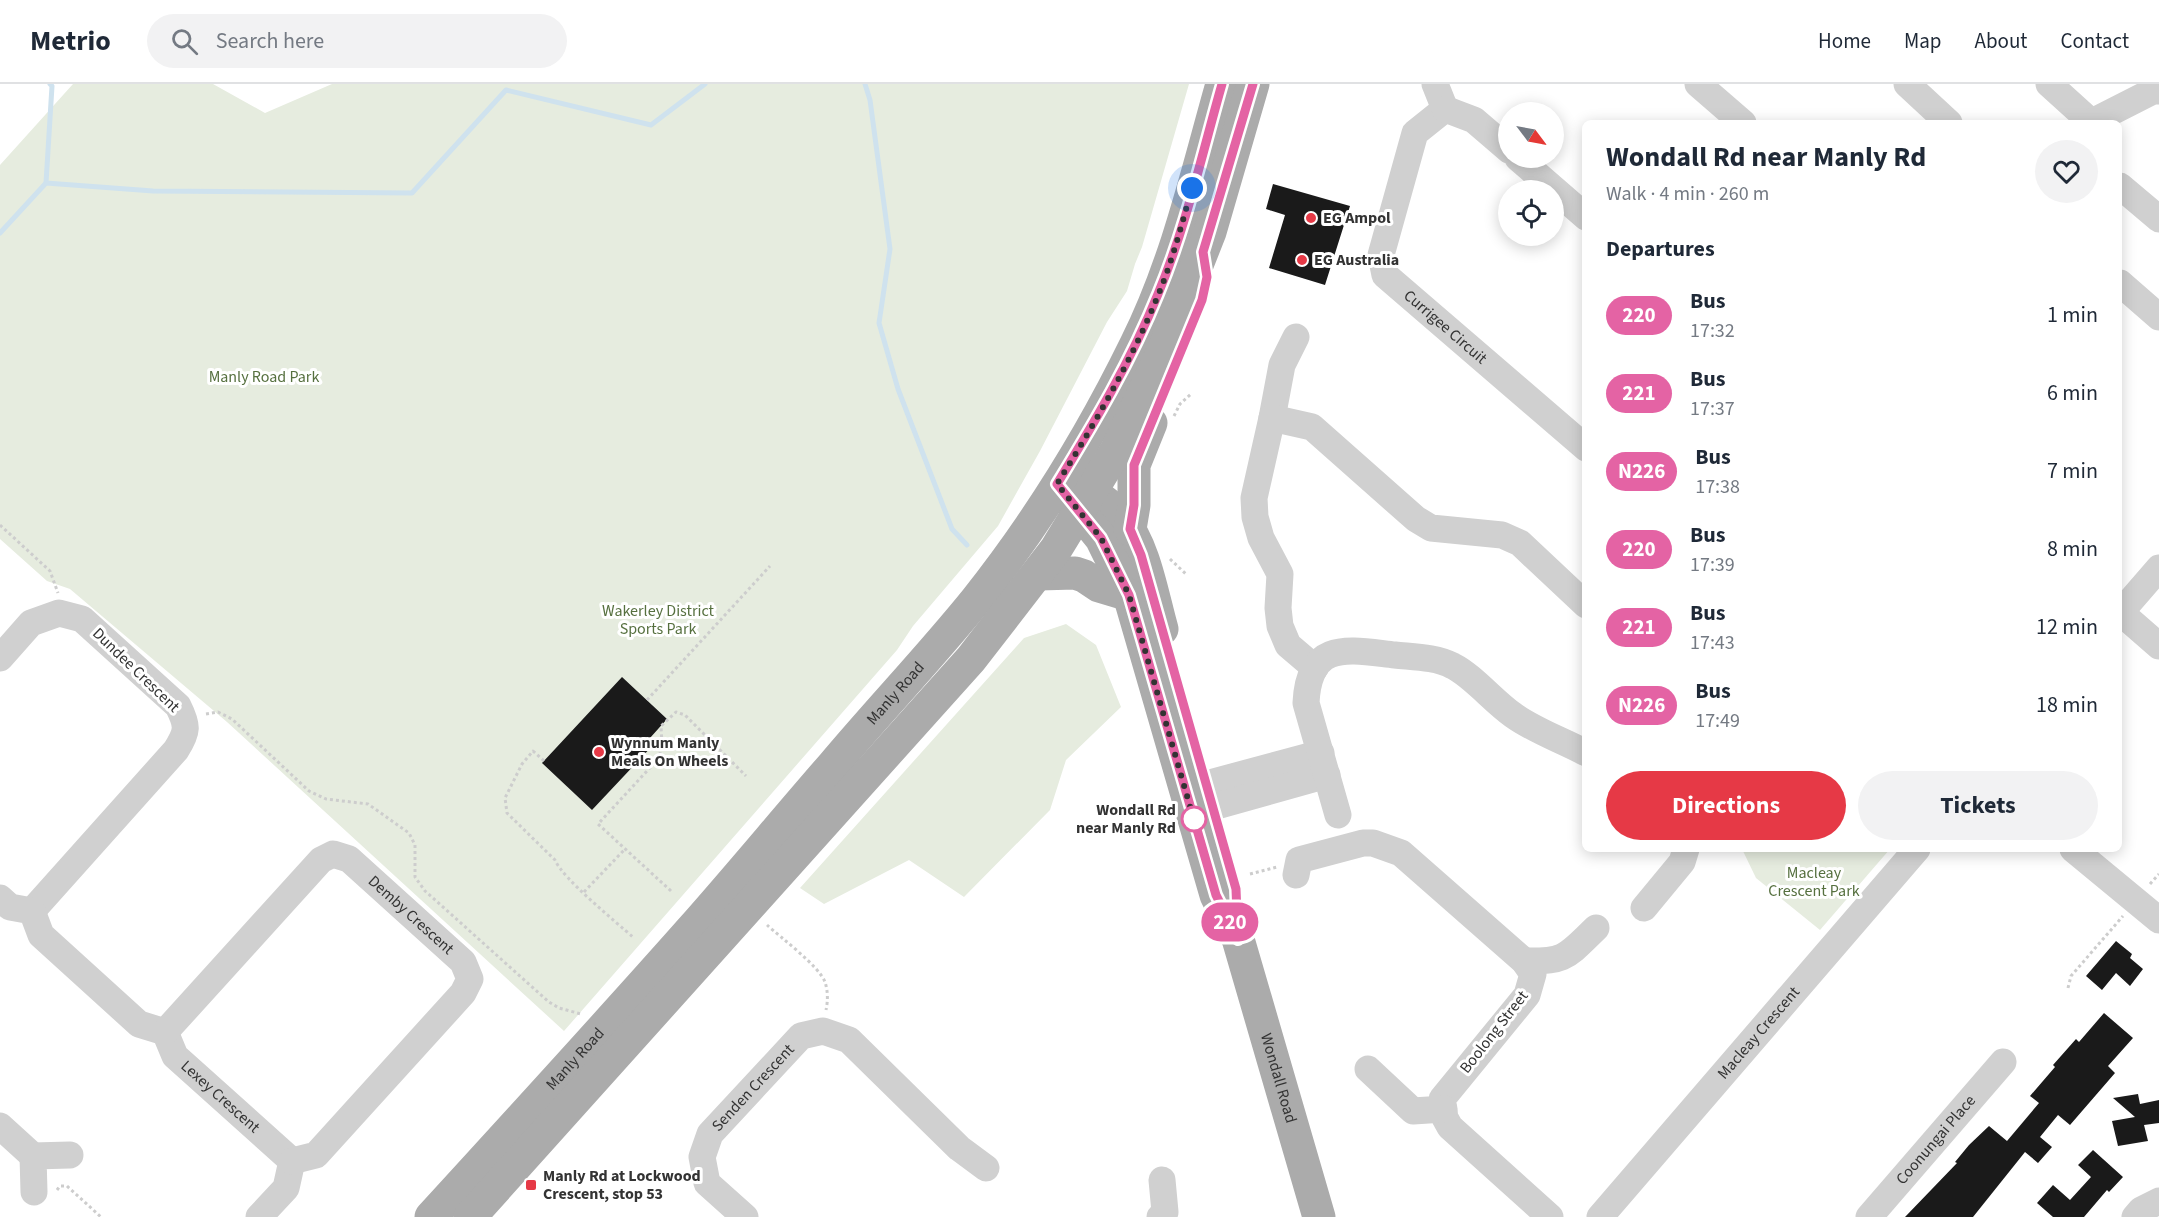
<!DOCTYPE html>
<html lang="en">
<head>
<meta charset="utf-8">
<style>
	body { margin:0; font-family:"Source Sans 3",sans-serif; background:#f2f2f3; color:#1f2937; height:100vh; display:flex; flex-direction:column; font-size:22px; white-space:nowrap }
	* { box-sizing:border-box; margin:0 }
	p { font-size:20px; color:#747a83 }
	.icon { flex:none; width:33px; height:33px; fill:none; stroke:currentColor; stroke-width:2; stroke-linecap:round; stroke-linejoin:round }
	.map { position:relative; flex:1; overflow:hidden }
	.drawer { position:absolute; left:1582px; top:36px; width:540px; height:732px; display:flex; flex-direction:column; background:#fff; border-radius:9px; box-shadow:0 3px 15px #0003 }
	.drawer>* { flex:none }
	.badge { padding:0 12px; border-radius:20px; font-size:21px; line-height:39px }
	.needle { width:39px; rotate:122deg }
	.buttons { position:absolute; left:1498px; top:18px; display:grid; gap:12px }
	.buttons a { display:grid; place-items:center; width:66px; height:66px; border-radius:50%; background:#fff; box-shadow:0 3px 15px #0003; font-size:30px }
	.you { position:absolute; width:30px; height:30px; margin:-15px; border:4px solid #fff; border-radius:50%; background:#1a73e8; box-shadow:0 0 0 9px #1a73e833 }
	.map>.badge { position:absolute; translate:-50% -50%; box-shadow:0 0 0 3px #fff }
	h2 { padding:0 24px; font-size:22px; line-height:54px }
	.round { display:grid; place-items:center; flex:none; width:63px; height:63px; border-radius:32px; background:#f2f2f3 }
	.head { display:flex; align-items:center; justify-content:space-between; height:102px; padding:0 24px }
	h1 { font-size:28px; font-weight:700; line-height:45px }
	.cta { display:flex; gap:12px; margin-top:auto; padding:12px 24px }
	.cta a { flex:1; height:69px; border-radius:36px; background:#e63946; color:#fff; font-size:24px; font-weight:700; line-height:69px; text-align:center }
	.cta a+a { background:#f2f2f3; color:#1f2937 }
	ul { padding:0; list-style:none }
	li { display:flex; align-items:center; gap:18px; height:78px; padding:0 24px }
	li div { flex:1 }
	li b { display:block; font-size:22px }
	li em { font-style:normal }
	li .badge { min-width:66px; font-weight:700; text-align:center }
	header { display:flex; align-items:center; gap:36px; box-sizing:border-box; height:84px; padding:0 30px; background:#fff; border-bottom:2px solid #e0e1e3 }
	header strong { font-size:28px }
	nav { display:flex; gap:33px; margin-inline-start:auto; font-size:21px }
	.search { width:420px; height:54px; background:#f2f2f3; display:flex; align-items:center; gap:15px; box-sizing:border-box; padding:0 21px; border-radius:33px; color:#747a83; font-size:22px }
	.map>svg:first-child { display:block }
	.green { fill:#e6ecdf }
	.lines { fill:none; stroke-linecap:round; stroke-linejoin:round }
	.stream { stroke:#cfe2ee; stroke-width:5 }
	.building { fill:#1a1a1a }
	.path { stroke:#cdcdcd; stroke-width:3; stroke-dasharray:3 3; stroke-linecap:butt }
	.minor { stroke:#d0d0d0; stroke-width:27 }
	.major { stroke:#ababab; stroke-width:33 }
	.line-casing { stroke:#fff; stroke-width:14 }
	.line { stroke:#e463a4; stroke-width:9 }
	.walk { stroke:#333; stroke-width:6; stroke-dasharray:0 10.8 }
	.poi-dot { fill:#e63946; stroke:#fff; stroke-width:2 }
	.stop-dot { fill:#fff; stroke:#e463a4; stroke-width:3 }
	.labels { text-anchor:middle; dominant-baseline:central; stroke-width:6; stroke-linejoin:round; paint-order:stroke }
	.poi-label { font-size:16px; font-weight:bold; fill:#333; stroke:#fff; text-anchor:start }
	.street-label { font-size:16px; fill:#333; stroke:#fff }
	.park-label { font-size:16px; fill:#56703f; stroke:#fff }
	.stop-label { font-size:16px; font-weight:bold; fill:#333; stroke:#fff; text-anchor:end }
</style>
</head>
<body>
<header>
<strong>Metrio</strong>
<div class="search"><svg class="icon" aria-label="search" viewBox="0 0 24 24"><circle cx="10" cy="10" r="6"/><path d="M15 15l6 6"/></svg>Search here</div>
<nav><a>Home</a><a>Map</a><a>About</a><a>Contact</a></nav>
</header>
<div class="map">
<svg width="2159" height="1133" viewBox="0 0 2159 1133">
	<rect width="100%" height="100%" fill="#fff"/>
	<g class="green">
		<path d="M73,0H213L265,29L332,0H1189L1142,163L1135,180L1127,207L1107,238L1040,367L998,442L913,542L897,566L564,947L227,638L70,505L47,497L0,455V81Z"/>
		<path d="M1066,540L1096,561L1121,623L1066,676L1050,726L964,813L909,776L824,820L800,804L1024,554Z"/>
		<path d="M1742,765H1890L1820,846L1756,794Z"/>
	</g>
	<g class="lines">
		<g class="stream">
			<path d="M865,0L870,16L890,165L879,239L898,305L952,445L967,461"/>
			<path d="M46,99L52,2L50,0"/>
			<path d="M0,149L46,99L153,107L412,109L506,6L651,41L705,0"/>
		</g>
	</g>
	<g class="building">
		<path d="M1273,100L1350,122L1325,201L1269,184L1285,131L1266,125Z"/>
		<path d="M622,593L667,635L650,654L655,659L592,726L542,679Z"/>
		<path d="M2116,857L2132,870L2130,874L2143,885L2130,902L2116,889L2102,906L2086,892Z"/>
		<path d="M2104,929L2133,954L2108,982L2115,989L2070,1041L2058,1031L2040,1053L2052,1063L2038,1079L2025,1068L1973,1133H1905L1957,1079L1955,1078L1969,1061L1989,1042L2007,1057L2039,1019L2030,1012L2055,983L2053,981L2076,955L2079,958Z"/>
		<path d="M2138,1010L2140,1020L2159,1016V1039L2144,1041L2148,1057L2118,1062L2112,1037L2135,1033L2113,1014Z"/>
		<path d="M2093,1066L2123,1093L2109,1108L2107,1106L2084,1133H2053L2037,1119L2053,1101L2070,1116L2091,1093L2078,1081Z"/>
	</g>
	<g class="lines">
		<g class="path">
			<path d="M1174,332L1180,320L1191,310"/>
			<path d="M0,441L50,487L58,509"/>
			<path d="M1170,475L1187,491"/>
			<path d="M647,616L770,482"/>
			<path d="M206,630L218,628L232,635L309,707L326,715L368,720L409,749L415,761V793L425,807L549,918L559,924L581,930"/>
			<path d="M544,677L533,667L522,680L505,714L507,729L555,776C563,795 616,838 634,854"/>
			<path d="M1250,790L1277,783"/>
			<path d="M2150,800L2159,790"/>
			<path d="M671,807L598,740L659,674L662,661L661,642L676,628L685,631L746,692"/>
			<path d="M584,808L625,765"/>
			<path d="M767,841C780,853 819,882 825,898C828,907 828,917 826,926"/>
			<path d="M2068,904L2071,892L2123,832"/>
			<path d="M57,1106L60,1102H67L101,1133"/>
		</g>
		<g class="minor">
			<path id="s1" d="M1435,0L1445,25L1415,49L1381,171L1385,191L1586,364"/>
			<path d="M1698,0L1743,39"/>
			<path d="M1907,0L1949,39"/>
			<path d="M2049,0L2091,38"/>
			<path d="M1445,25L1474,36L1509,66"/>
			<path d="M2090,39L2153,7H2159"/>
			<path d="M1518,74L1586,133"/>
			<path d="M2120,102L2159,135"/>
			<path d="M2120,199L2159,233"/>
			<path d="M1296,253L1282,281L1272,334L1254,414L1255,433L1261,454L1280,490L1278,524L1280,542L1288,561L1315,584"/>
			<path d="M1272,334L1312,343L1416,435L1431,444L1502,451L1520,459L1586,521"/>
			<path d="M2120,528L2159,562"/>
			<path d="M2120,529L2159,484"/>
			<path d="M0,574L31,539L59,529L82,535L178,622C188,642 188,647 176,666L32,827"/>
			<path d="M1206,700L1321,669"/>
			<path d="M1213,723L1327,691"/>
			<path d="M1338,731L1306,619C1309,555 1349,566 1395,571C1414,573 1436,573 1453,582C1473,592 1494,618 1513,631C1535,647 1562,656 1586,669"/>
			<path d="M2073,765L2159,836"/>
			<path d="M1296,791L1299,776L1363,759H1373L1401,769L1524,877L1533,890L1527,911L1442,1015L1445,1034L1450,1043L1550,1133"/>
			<path id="s2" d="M0,814L10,823L32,827L41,851L139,940L165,948L175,972L292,1077L286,1104L259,1133"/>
			<path d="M1644,824L1682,778L1686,765"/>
			<path d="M1524,877C1566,878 1567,872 1596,844"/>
			<path id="s3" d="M165,948L321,776L333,770L349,775L463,878L470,895L463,909L316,1071L292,1077"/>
			<path d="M1368,985L1413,1027L1444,1025"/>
			<path d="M0,1042L33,1072"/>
			<path d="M34,1108L33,1072L70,1071"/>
			<path id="s4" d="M745,1133L707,1099L702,1073L710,1050L801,952L823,947L849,956L959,1064L986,1084"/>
			<path d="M1160,1133L1165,1128L1162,1096"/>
			<path id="s5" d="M1600,1133L1917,765"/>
			<path id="s6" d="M1869,1133L2003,978"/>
			<path d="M2135,1133L2141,1126L2159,1117"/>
		</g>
		<g class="major">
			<path d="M1074,398C1091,408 1110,419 1122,435C1145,463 1152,510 1162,545"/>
			<path id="s7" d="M1067,412L1101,454L1129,511L1216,811L1238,855L1319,1133"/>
			<path d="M1130,445L1134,421V381L1151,339"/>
			<path d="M1039,490L1075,489L1084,492L1099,502L1129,511"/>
			<path id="s8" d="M431,1133C518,1038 605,943 691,846C739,792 785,736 833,681C880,625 930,573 976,516C1038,438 1092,350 1136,260C1177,178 1197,88 1222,0"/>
			<path d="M470,1133L971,575L1056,465L1117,365L1163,267L1210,148L1253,0"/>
		</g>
	</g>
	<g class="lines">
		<g class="line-casing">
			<path id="line" d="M1222,0C1202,70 1186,143 1158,210C1131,277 1094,339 1057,400L1101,454L1129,511L1216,811L1238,855L1236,805L1141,471L1130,445L1134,421V381L1202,216L1207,193L1203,168L1253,0"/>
		</g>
		<use href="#line" class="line"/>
		<path class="walk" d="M1192,104C1182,139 1173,175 1159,209C1132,276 1095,339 1057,400L1101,454L1129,511L1196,743L1194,735"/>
	</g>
	<g class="poi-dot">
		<circle cx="1311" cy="134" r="6"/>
		<circle cx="1302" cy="176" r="6"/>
		<circle cx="599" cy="668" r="6"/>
		<rect x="525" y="1095" width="12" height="12" rx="3"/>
	</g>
	<circle class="stop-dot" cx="1194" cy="735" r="12"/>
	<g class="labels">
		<g class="poi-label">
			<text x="1323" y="134">EG Ampol</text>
			<text x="1314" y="176">EG Australia</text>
			<text x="611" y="659">Wynnum Manly<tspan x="611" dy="18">Meals On Wheels</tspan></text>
			<text x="543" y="1092">Manly Rd at Lockwood<tspan x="543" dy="18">Crescent, stop 53</tspan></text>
		</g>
		<g class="street-label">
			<text stroke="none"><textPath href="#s1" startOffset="292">Currigee Circuit</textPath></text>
			<text transform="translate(136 586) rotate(44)">Dundee Crescent</text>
			<text stroke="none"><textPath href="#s8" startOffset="700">Manly Road</textPath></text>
			<text stroke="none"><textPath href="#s3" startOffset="346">Demby Crescent</textPath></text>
			<text transform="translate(1494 948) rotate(-52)">Boolong Street</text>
			<text stroke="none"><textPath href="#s5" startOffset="243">Macleay Crescent</textPath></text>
			<text stroke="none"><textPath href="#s8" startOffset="214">Manly Road</textPath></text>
			<text stroke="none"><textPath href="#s7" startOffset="624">Wondall Road</textPath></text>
			<text stroke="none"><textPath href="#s4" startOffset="165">Senden Crescent</textPath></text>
			<text stroke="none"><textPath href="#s2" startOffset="308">Lexey Crescent</textPath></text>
			<text stroke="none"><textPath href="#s6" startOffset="102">Coonungai Place</textPath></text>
		</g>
		<g class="park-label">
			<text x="264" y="293">Manly Road Park</text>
			<text x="658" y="527">Wakerley District<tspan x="658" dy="18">Sports Park</tspan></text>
			<text x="1814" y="789">Macleay<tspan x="1814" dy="18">Crescent Park</tspan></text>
		</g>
		<g class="stop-label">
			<text x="1176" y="726">Wondall Rd<tspan x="1176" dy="18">near Manly Rd</tspan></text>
		</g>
	</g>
</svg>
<div class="buttons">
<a><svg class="needle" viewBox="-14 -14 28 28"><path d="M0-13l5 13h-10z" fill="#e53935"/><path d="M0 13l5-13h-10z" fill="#747a83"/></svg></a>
<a><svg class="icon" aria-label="locate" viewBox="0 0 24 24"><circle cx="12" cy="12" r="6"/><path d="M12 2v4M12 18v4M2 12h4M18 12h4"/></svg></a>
</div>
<div class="you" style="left:1192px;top:104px"></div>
<b class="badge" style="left:1230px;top:838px;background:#e463a4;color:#fff">220</b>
<section class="drawer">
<div class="head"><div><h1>Wondall Rd near Manly Rd</h1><p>Walk · 4 min · 260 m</p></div><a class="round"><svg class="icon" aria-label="heart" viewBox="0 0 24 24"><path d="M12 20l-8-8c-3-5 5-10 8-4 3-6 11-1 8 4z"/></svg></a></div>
<h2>Departures</h2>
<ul>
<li><span class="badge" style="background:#e463a4;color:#fff">220</span><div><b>Bus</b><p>17:32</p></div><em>1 min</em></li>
<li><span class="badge" style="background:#e463a4;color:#fff">221</span><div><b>Bus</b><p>17:37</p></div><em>6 min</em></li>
<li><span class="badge" style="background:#e463a4;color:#fff">N226</span><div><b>Bus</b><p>17:38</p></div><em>7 min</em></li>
<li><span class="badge" style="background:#e463a4;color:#fff">220</span><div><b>Bus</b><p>17:39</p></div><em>8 min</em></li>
<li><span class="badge" style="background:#e463a4;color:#fff">221</span><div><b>Bus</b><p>17:43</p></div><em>12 min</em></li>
<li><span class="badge" style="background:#e463a4;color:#fff">N226</span><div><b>Bus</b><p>17:49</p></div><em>18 min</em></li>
</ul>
<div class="cta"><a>Directions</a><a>Tickets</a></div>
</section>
</div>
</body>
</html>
